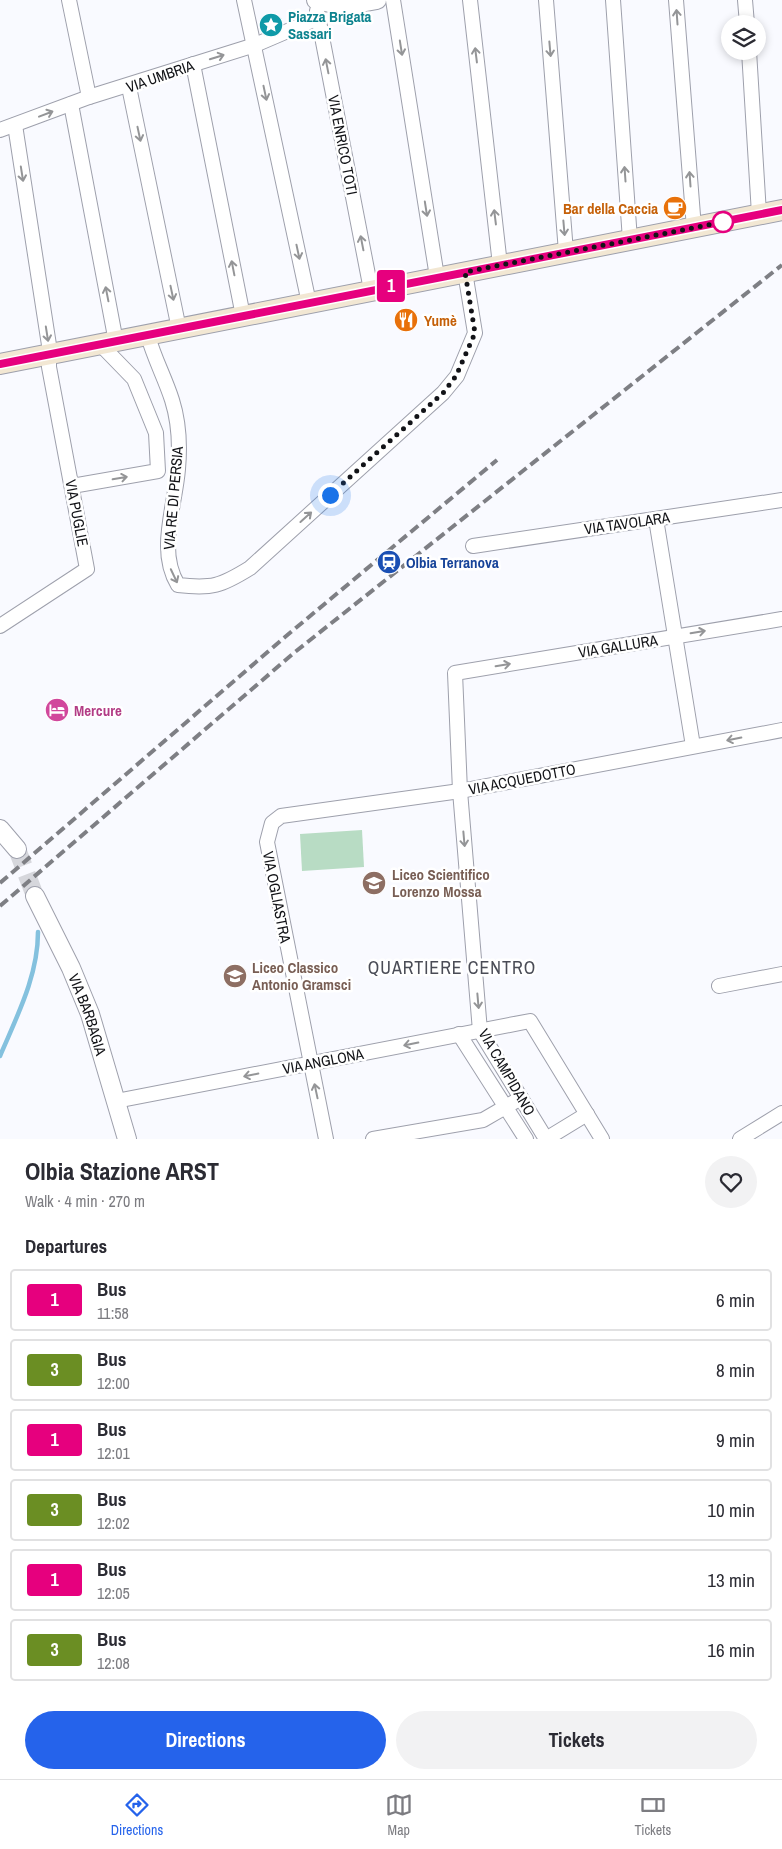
<!DOCTYPE html>
<html lang="en">
<head>
<meta charset="utf-8">
<style>
	body { margin:0; font-family:"Archivo Narrow",sans-serif; background:#f2f2f3; color:#2b2b33; height:100vh; display:flex; flex-direction:column; font-size:19px; white-space:nowrap }
	* { box-sizing:border-box; margin:0 }
	p { font-size:16px; color:#7c7c81 }
	.icon { flex:none; width:28px; height:28px; fill:none; stroke:currentColor; stroke-width:2; stroke-linecap:round; stroke-linejoin:round }
	.map { position:relative; height:1139px; overflow:hidden }
	.drawer { display:flex; flex-direction:column; background:#fff; flex:1 }
	.drawer>* { flex:none }
	.badge { padding:0 10px; border-radius:4px; font-size:18px; line-height:32px }
	.buttons { position:absolute; left:721px; top:15px; display:grid; gap:10px }
	.buttons a { display:grid; place-items:center; width:45px; height:45px; border-radius:50%; background:#fff; box-shadow:0 2px 8px #0003; font-size:25px }
	.you { position:absolute; width:25px; height:25px; margin:-12px; border:4px solid #fff; border-radius:50%; background:#1a73e8; box-shadow:0 0 0 8px #1a73e833 }
	.map>.badge { position:absolute; translate:-50% -50%; box-shadow:0 0 0 2px #fff }
	h2 { padding:0 25px; font-size:19px; line-height:45px }
	.round { display:grid; place-items:center; flex:none; width:52px; height:52px; border-radius:26px; background:#f2f2f3 }
	.headline { display:flex; align-items:center; justify-content:space-between; height:85px; padding:0 25px }
	h1 { font-size:24px; font-weight:700; line-height:38px }
	.primary-button { display:flex; gap:10px; margin-top:auto; padding:10px 25px }
	.primary-button a { flex:1; height:58px; border-radius:30px; background:#2563eb; color:#fff; font-size:20px; font-weight:700; line-height:58px; text-align:center }
	.primary-button a+a { background:#f2f2f3; color:#2b2b33 }
	ul { padding:0; list-style:none }
	li { display:flex; align-items:center; gap:15px; height:62px; margin:0 10px 8px; padding:0 15px; border:2px solid #e1e1e2; border-radius:5px }
	li div { flex:1 }
	li b { display:block; font-size:19px }
	li em { font-style:normal }
	li .badge { min-width:55px; font-weight:700; text-align:center }
	.menu { display:flex; justify-content:space-around; align-items:center; height:70px; border-top:1px solid #e1e1e2; background:#fff; font-size:14px; color:#7c7c81 }
	.menu a { display:grid; justify-items:center; gap:2px }
	.menu .on { color:#2563eb }
	.map>svg:first-child { display:block }
	.green { fill:#b8dcc4 }
	.lines { fill:none; stroke-linecap:round; stroke-linejoin:round }
	.stream { stroke:#84c1de; stroke-width:4.5 }
	.tertiary-tunnel { stroke:#d6d7dc; stroke-width:18; stroke-dasharray:18 9; stroke-linecap:butt }
	.minor-casing { stroke:#9ea0ac; stroke-width:16 }
	.tertiary-casing { stroke:#9ea0ac; stroke-width:20 }
	.secondary-casing { stroke:#9ea0ac; stroke-width:22 }
	.minor { stroke:#fff; stroke-width:14 }
	.tertiary { stroke:#fff; stroke-width:18 }
	.secondary { stroke:#f2e7d3; stroke-width:20 }
	.rail { stroke:#7e7f84; stroke-width:4; stroke-dasharray:10 5; stroke-linecap:butt }
	.oneway { stroke:#949597 }
	.line-casing { stroke:#fff; stroke-width:11 }
	.line { stroke:#e6007e; stroke-width:8 }
	.walk { stroke:#121317; stroke-width:5; stroke-dasharray:0 9 }
	.stop-dot { fill:#fff; stroke:#e6007e; stroke-width:2.5 }
	.labels { text-anchor:middle; dominant-baseline:central; stroke-width:5; stroke-linejoin:round; paint-order:stroke }
	.culture-label { font-size:15px; font-weight:bold; fill:#0d838f; stroke:#fff; text-anchor:start }
	.street-label { font-size:15px; fill:#121317; stroke:#fff }
	.food-label { font-size:15px; font-weight:bold; fill:#c56008; stroke:#fff; text-anchor:end }
	.transit-label { font-size:15px; font-weight:bold; fill:#164399; stroke:#fff; text-anchor:start }
	.hotel-label { font-size:15px; font-weight:bold; fill:#b23c85; stroke:#fff; text-anchor:start }
	.education-label { font-size:15px; font-weight:bold; fill:#785e54; stroke:#fff; text-anchor:start }
	.quarter-label { font-size:18px; letter-spacing:1px; fill:#4a4c56; stroke:#fff }
</style>
</head>
<body>
<div class="map">
<svg width="782" height="1139" viewBox="0 0 782 1139">
	<rect width="100%" height="100%" fill="#f9faff"/>
	<path class="green" d="M362,830L364,867L302,871L300,834Z"/>
	<g class="lines">
		<path class="stream" d="M0,1056C17,1016 38,976 38,932"/>
		<path class="tertiary-tunnel" d="M17,849L35,896"/>
		<g class="minor-casing">
			<g id="minor">
				<path d="M69,0L89,97"/>
				<path d="M244,0L309,303"/>
				<path d="M393,0L437,277"/>
				<path d="M470,0L500,265"/>
				<path d="M546,0L566,252"/>
				<path d="M613,0L630,240"/>
				<path d="M676,0L694,228"/>
				<path d="M745,0L747,24"/>
				<path d="M317,11L371,290"/>
				<path d="M749,51L759,214"/>
				<path d="M193,64L243,316"/>
				<path d="M129,87L179,329"/>
				<path d="M71,104L116,342"/>
				<path d="M0,130L89,97L255,45L318,18"/>
				<path d="M148,336C154,358 165,378 172,400C179,422 180,447 178,469C175,507 157,551 178,585C212,589 221,586 250,568L443,393L457,376L475,333L465,272"/>
				<path d="M72,486L158,471L156,433L134,379L101,345"/>
				<path d="M656,519L693,746"/>
				<path d="M473,546L782,500"/>
				<path d="M0,626L87,569L49,367V345L15,125"/>
				<path d="M719,986L782,974"/>
				<path d="M459,1034L526,1139"/>
				<path d="M116,1101L530,1021L602,1139"/>
				<path d="M326,1139L267,842L272,823L281,816L460,791L782,730"/>
				<path d="M373,1139L483,1120L521,1098"/>
				<path d="M546,1139L480,1031L460,791L455,673L782,619"/>
				<path d="M546,1139L587,1114"/>
				<path d="M740,1139L782,1113"/>
			</g>
		</g>
		<g class="tertiary-casing">
			<g id="tertiary">
				<path d="M316,0L344,6L377,0"/>
				<path d="M0,829L17,849"/>
				<path id="s1" d="M35,896L71,968L90,1014L127,1139"/>
			</g>
		</g>
		<g class="secondary-casing">
			<path id="secondary" d="M0,364L782,210"/>
		</g>
		<use href="#minor" class="minor"/>
		<use href="#tertiary" class="tertiary"/>
		<use href="#secondary" class="secondary"/>
		<g class="rail">
			<path d="M0,883L285,637L497,460"/>
			<path d="M0,906L295,652L782,265"/>
		</g>
	</g>
	<defs><path id="oneway-shaft" d="M-6 0H5M1.5-3L5.5 0L1.5 3" fill="none" stroke-width="1.6" stroke-linecap="round" stroke-linejoin="round" transform="scale(1.25)"/></defs>
	<g class="oneway">
		<use href="#oneway-shaft" transform="translate(677 17) rotate(-94)"/>
		<use href="#oneway-shaft" transform="translate(401 48) rotate(81)"/>
		<use href="#oneway-shaft" transform="translate(550 49) rotate(85)"/>
		<use href="#oneway-shaft" transform="translate(476 55) rotate(-97)"/>
		<use href="#oneway-shaft" transform="translate(217 57) rotate(-17)"/>
		<use href="#oneway-shaft" transform="translate(327 66) rotate(-101)"/>
		<use href="#oneway-shaft" transform="translate(265 93) rotate(78)"/>
		<use href="#oneway-shaft" transform="translate(46 114) rotate(-21)"/>
		<use href="#oneway-shaft" transform="translate(139 134) rotate(78)"/>
		<use href="#oneway-shaft" transform="translate(22 174) rotate(81)"/>
		<use href="#oneway-shaft" transform="translate(625 174) rotate(-94)"/>
		<use href="#oneway-shaft" transform="translate(690 179) rotate(-94)"/>
		<use href="#oneway-shaft" transform="translate(426 209) rotate(81)"/>
		<use href="#oneway-shaft" transform="translate(495 217) rotate(-97)"/>
		<use href="#oneway-shaft" transform="translate(564 228) rotate(85)"/>
		<use href="#oneway-shaft" transform="translate(362 243) rotate(-101)"/>
		<use href="#oneway-shaft" transform="translate(298 252) rotate(78)"/>
		<use href="#oneway-shaft" transform="translate(233 268) rotate(-101)"/>
		<use href="#oneway-shaft" transform="translate(172 293) rotate(78)"/>
		<use href="#oneway-shaft" transform="translate(107 294) rotate(-101)"/>
		<use href="#oneway-shaft" transform="translate(47 334) rotate(81)"/>
		<use href="#oneway-shaft" transform="translate(120 478) rotate(-10)"/>
		<use href="#oneway-shaft" transform="translate(306 517) rotate(-42)"/>
		<use href="#oneway-shaft" transform="translate(174 576) rotate(65)"/>
		<use href="#oneway-shaft" transform="translate(698 632) rotate(-9)"/>
		<use href="#oneway-shaft" transform="translate(503 665) rotate(-9)"/>
		<use href="#oneway-shaft" transform="translate(734 739) rotate(169)"/>
		<use href="#oneway-shaft" transform="translate(464 839) rotate(85)"/>
		<use href="#oneway-shaft" transform="translate(478 1001) rotate(85)"/>
		<use href="#oneway-shaft" transform="translate(411 1044) rotate(169)"/>
		<use href="#oneway-shaft" transform="translate(251 1075) rotate(169)"/>
		<use href="#oneway-shaft" transform="translate(316 1091) rotate(-102)"/>
	</g>
	<g class="lines">
		<g class="line-casing">
			<path id="line" d="M0,364L782,210"/>
		</g>
		<use href="#line" class="line"/>
		<path class="walk" d="M330,495L443,393L456,376L475,333L465,272L729,221L723,222"/>
	</g>
	<defs>
		<g id="sight-disc" transform="scale(1.25)"><circle r="9.5" fill="#0f9aa8" stroke="#fff"/><path d="M0-6L1.8-2.2L6-1.7L2.9 1.2L3.7 5.4L0 3.3L-3.7 5.4L-2.9 1.2L-6-1.7L-1.8-2.2Z" fill="#fff"/></g>
		<g id="cafe-disc" transform="scale(1.25)"><circle r="9.5" fill="#e8710a" stroke="#fff"/><path d="M-5.5-4.5H6V0H3Q3 3.5 0 3.5H-2.5Q-5.5 3.5-5.5 0ZM3-3.2v2h1.7v-2ZM-6 4.5H4V6H-6Z" fill="#fff"/></g>
		<g id="restaurant-disc" transform="scale(1.25)"><circle r="9.5" fill="#e8710a" stroke="#fff"/><path d="M-5-6h1v4h1v-4h1v4h1v-4h1v5L-1.5 .5V6h-2V.5L-5-1ZM5-6V6H3V1.5H1.5Q1.5-4 5-6Z" fill="#fff"/></g>
		<g id="station-disc" transform="scale(1.25)"><circle r="9.5" fill="#1a4fb4" stroke="#fff"/><path d="M-3-6H3Q5-6 5-4V2Q5 4 3 4L4.5 6H3L1.5 4h-3L-3 6H-4.5L-3 4Q-5 4-5 2V-4Q-5-6-3-6ZM-3.5-4v3h7v-3ZM-3.5 1v1.5H-2V1ZM2 1v1.5H3.5V1Z" fill="#fff"/></g>
		<g id="hotel-disc" transform="scale(1.25)"><circle r="9.5" fill="#d1479c" stroke="#fff"/><path d="M-6-4.5h1.5V1H6V5H4.5V3h-9V5H-6ZM-4 0a1.8 1.8 0 1 1 3.6 0ZM.5 0V-2.5h3Q6-2.5 6 0Z" fill="#fff"/></g>
		<g id="school-disc" transform="scale(1.25)"><circle r="9.5" fill="#8d6e63" stroke="#fff"/><path d="M0-5L7-2L0 1L-7-2ZM-4 1L0 2.5L4 1V4Q0 6-4 4Z" fill="#fff"/></g>
	</defs>
	<g fill-rule="evenodd">
		<use href="#sight-disc" x="271" y="25"/>
		<use href="#cafe-disc" x="675" y="208"/>
		<use href="#restaurant-disc" x="406" y="320"/>
		<use href="#station-disc" x="389" y="562"/>
		<use href="#hotel-disc" x="57" y="710"/>
		<use href="#school-disc" x="374" y="883"/>
		<use href="#school-disc" x="235" y="976"/>
	</g>
	<circle class="stop-dot" cx="723" cy="222" r="10"/>
	<g class="labels">
		<g class="culture-label">
			<text x="288" y="16">Piazza Brigata<tspan x="288" dy="17">Sassari</tspan></text>
		</g>
		<g class="street-label">
			<text transform="translate(160 76) rotate(-19)">VIA UMBRIA</text>
			<text transform="translate(343 145) rotate(79)">VIA ENRICO TOTI</text>
			<text transform="translate(173 498) rotate(-85)">VIA RE DI PERSIA</text>
			<text transform="translate(77 513) rotate(79)">VIA PUGLIE</text>
			<text transform="translate(627 523) rotate(-8)">VIA TAVOLARA</text>
			<text transform="translate(618 646) rotate(-9)">VIA GALLURA</text>
			<text transform="translate(522 779) rotate(-11)">VIA ACQUEDOTTO</text>
			<text transform="translate(277 897) rotate(79)">VIA OGLIASTRA</text>
			<text stroke="none"><textPath href="#s1" startOffset="130">VIA BARBAGIA</textPath></text>
			<text transform="translate(323 1061) rotate(-11)">VIA ANGLONA</text>
			<text transform="translate(507 1072) rotate(60)">VIA CAMPIDANO</text>
		</g>
		<g class="food-label">
			<text x="658" y="208">Bar della Caccia</text>
			<text x="424" y="320" text-anchor="start">Yumè</text>
		</g>
		<g class="transit-label">
			<text x="406" y="562">Olbia Terranova</text>
		</g>
		<g class="hotel-label">
			<text x="74" y="710">Mercure</text>
		</g>
		<g class="education-label">
			<text x="392" y="874">Liceo Scientifico<tspan x="392" dy="17">Lorenzo Mossa</tspan></text>
			<text x="252" y="967">Liceo Classico<tspan x="252" dy="17">Antonio Gramsci</tspan></text>
		</g>
		<g class="quarter-label">
			<text x="452" y="967">QUARTIERE CENTRO</text>
		</g>
	</g>
</svg>
<div class="buttons">
<a><svg class="icon" aria-label="layers" viewBox="0 0 24 24"><path d="M12 4l9 5-9 5-9-5zM3 14l9 5 9-5"/></svg></a>
</div>
<div class="you" style="left:330px;top:495px"></div>
<b class="badge" style="left:391px;top:286px;background:#e6007e;color:#fff">1</b>
</div>
<section class="drawer">
<div class="headline"><div><h1>Olbia Stazione ARST</h1><p>Walk · 4 min · 270 m</p></div><a class="round"><svg class="icon" aria-label="heart" viewBox="0 0 24 24"><path d="M12 20l-8-8c-3-5 5-10 8-4 3-6 11-1 8 4z"/></svg></a></div>
<h2>Departures</h2>
<ul>
<li><span class="badge" style="background:#e6007e;color:#fff">1</span><div><b>Bus</b><p>11:58</p></div><em>6 min</em></li>
<li><span class="badge" style="background:#6b8e23;color:#fff">3</span><div><b>Bus</b><p>12:00</p></div><em>8 min</em></li>
<li><span class="badge" style="background:#e6007e;color:#fff">1</span><div><b>Bus</b><p>12:01</p></div><em>9 min</em></li>
<li><span class="badge" style="background:#6b8e23;color:#fff">3</span><div><b>Bus</b><p>12:02</p></div><em>10 min</em></li>
<li><span class="badge" style="background:#e6007e;color:#fff">1</span><div><b>Bus</b><p>12:05</p></div><em>13 min</em></li>
<li><span class="badge" style="background:#6b8e23;color:#fff">3</span><div><b>Bus</b><p>12:08</p></div><em>16 min</em></li>
</ul>
<div class="primary-button"><a>Directions</a><a>Tickets</a></div>
</section>
<nav class="menu">
<a class="on"><svg class="icon" aria-label="directions" viewBox="0 0 24 24"><path d="M12 3l9 9-9 9-9-9zM9 14v-3h6M13 9l2 2-2 2"/></svg>Directions</a>
<a><svg class="icon" aria-label="map" viewBox="0 0 24 24"><path d="M3 6l6-2 6 2 6-2v14l-6 2-6-2-6 2zM9 4v14M15 6v14"/></svg>Map</a>
<a><svg class="icon" aria-label="tickets" viewBox="0 0 24 24"><path d="M3 7h18v10H3zM15 7v10"/></svg>Tickets</a>
</nav>
</body>
</html>
